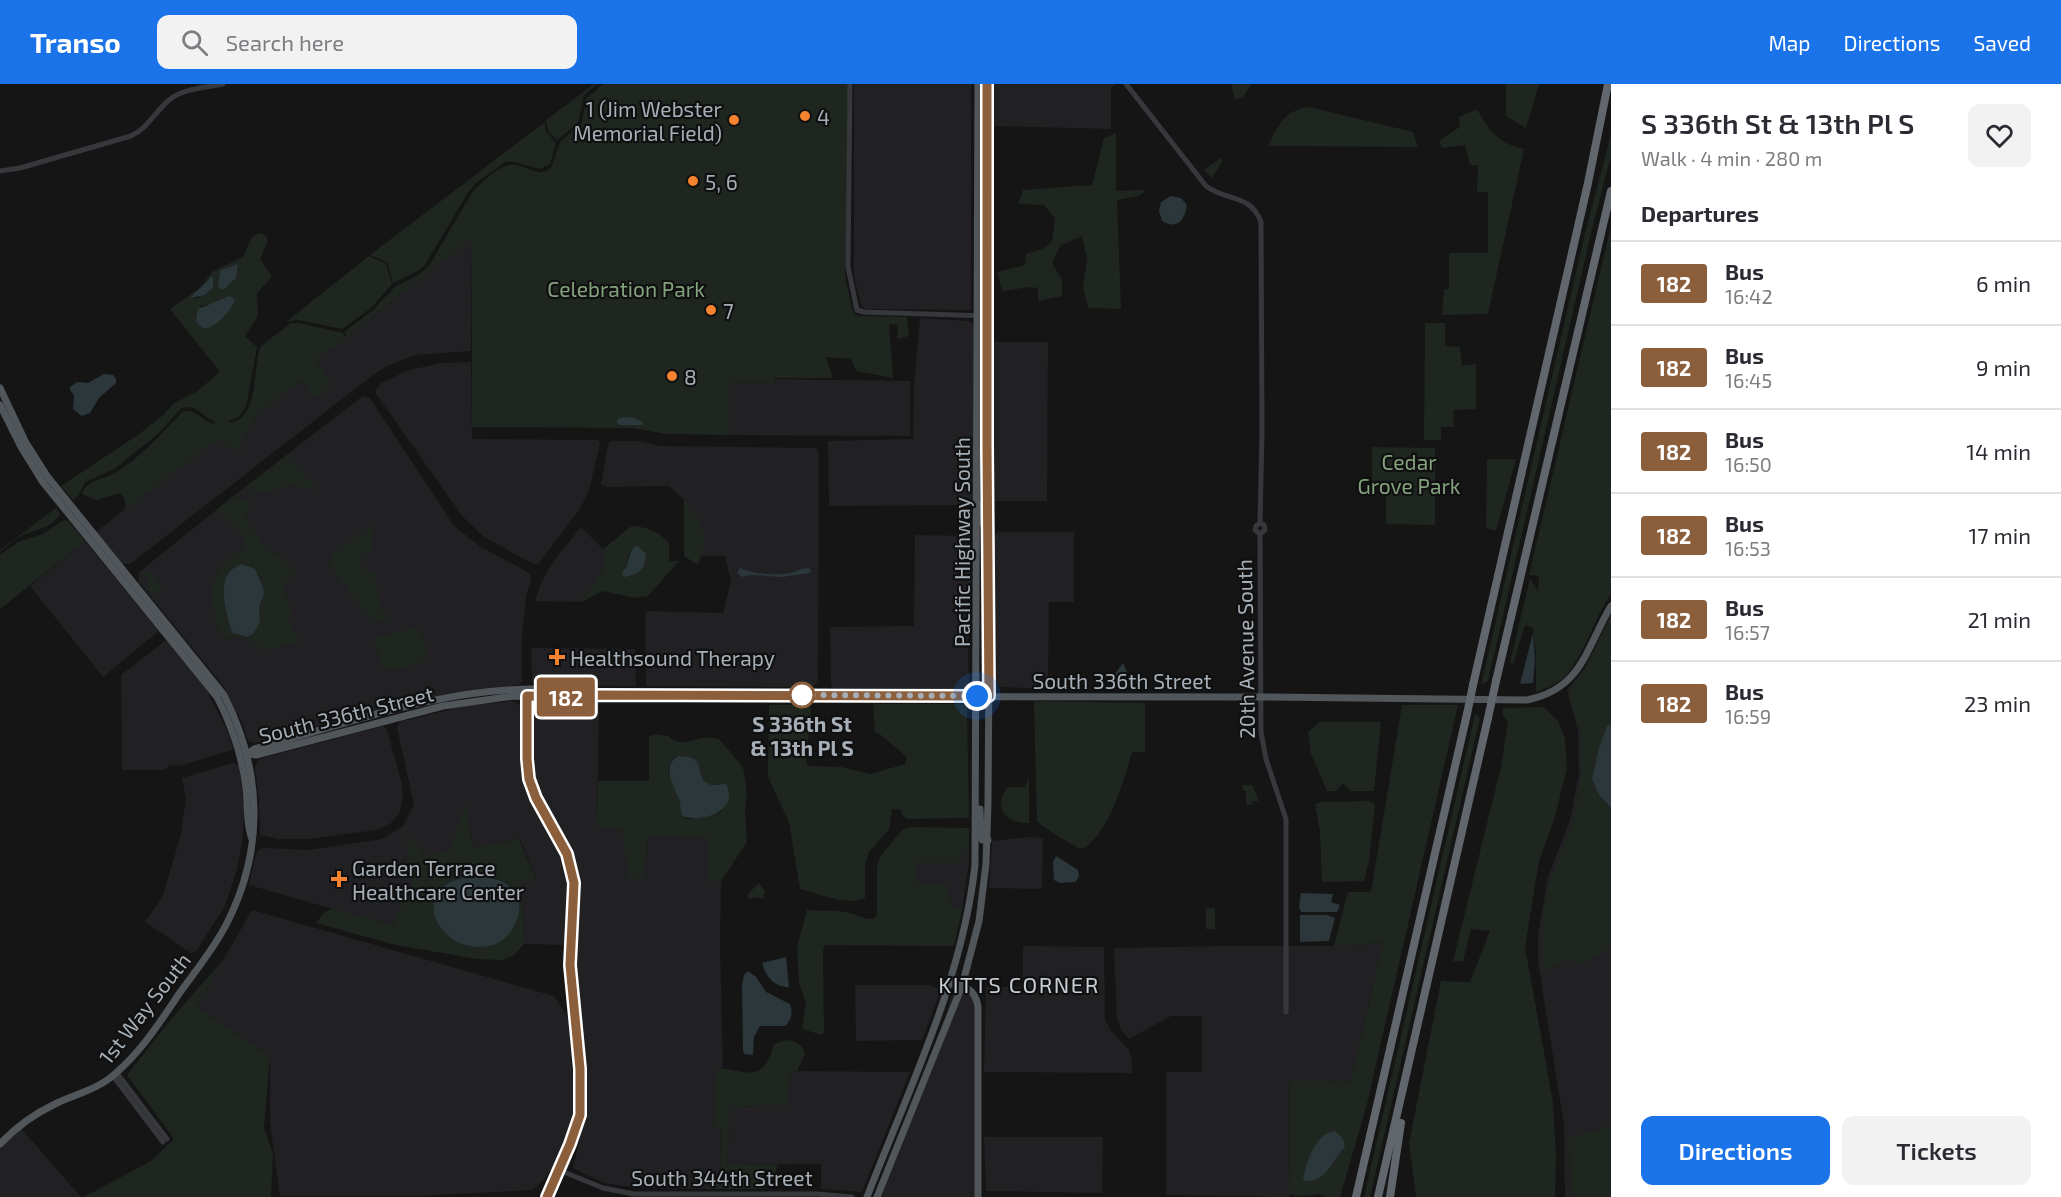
<!DOCTYPE html>
<html lang="en">
<head>
<meta charset="utf-8">
<style>
	body { margin:0; font-family:"Exo 2",sans-serif; background:#f2f2f3; color:#2b2b33; height:100vh; display:flex; flex-direction:column; font-size:22px; white-space:nowrap }
	* { box-sizing:border-box; margin:0 }
	p { font-size:20px; color:#7c7c81 }
	.icon { flex:none; width:33px; height:33px; fill:none; stroke:currentColor; stroke-width:2; stroke-linecap:round; stroke-linejoin:round }
	.map { position:relative; flex:1; overflow:hidden }
	.side { display:flex; flex-direction:column; background:#fff; width:450px }
	.side>* { flex:none }
	.badge { padding:0 12px; border-radius:4px; font-size:21px; line-height:39px }
	.you { position:absolute; width:30px; height:30px; margin:-15px; border:4px solid #fff; border-radius:50%; background:#1a73e8; box-shadow:0 0 0 9px #1a73e833 }
	.map>.badge { position:absolute; translate:-50% -50%; box-shadow:0 0 0 3px #fff }
	h2 { padding:0 30px; font-size:22px; line-height:54px }
	.round { display:grid; place-items:center; flex:none; width:63px; height:63px; border-radius:12px; background:#f2f2f3 }
	.head { display:flex; align-items:center; justify-content:space-between; height:102px; padding:0 30px }
	h1 { font-size:28px; font-weight:600; line-height:45px }
	.action { display:flex; gap:12px; margin-top:auto; padding:12px 30px }
	.action a { flex:1; height:69px; border-radius:12px; background:#1a73e8; color:#fff; font-size:24px; font-weight:600; line-height:69px; text-align:center }
	.action a+a { background:#f2f2f3; color:#2b2b33 }
	ul { padding:0; list-style:none }
	li { display:flex; align-items:center; gap:18px; height:84px; padding:0 30px; border-top:2px solid #e1e1e2 }
	li div { flex:1 }
	li b { display:block; font-size:22px }
	li em { font-style:normal }
	li .badge { min-width:66px; font-weight:700; text-align:center }
	header { display:flex; align-items:center; gap:36px; box-sizing:border-box; height:84px; padding:0 30px; background:#1a73e8; color:#fff }
	header strong { font-size:28px }
	nav { display:flex; gap:33px; margin-inline-start:auto; font-size:21px }
	.search { width:420px; height:54px; background:#f2f2f3; display:flex; align-items:center; gap:15px; box-sizing:border-box; padding:0 21px; border-radius:12px; color:#7c7c81; font-size:22px }
	main { display:flex; flex:1; min-height:0 }
	.map>svg:first-child { display:block }
	.built { fill:#212123 }
	.green { fill:#1f261f; fill-rule:evenodd }
	.water { fill:#2b373b }
	.lines { fill:none; stroke-linecap:round; stroke-linejoin:round }
	.minor { stroke:#36383c; stroke-width:5 }
	.major { stroke:#51565b; stroke-width:7 }
	.highway { stroke:#61676d; stroke-width:8 }
	.highway-bridge { stroke:#61676d; stroke-width:8 }
	.line-casing { stroke:#fff; stroke-width:14 }
	.line { stroke:#8b5e3c; stroke-width:9 }
	.walk { stroke:#a6afb7; stroke-width:6; stroke-dasharray:0 10.8 }
	.poi-dot { fill:#f5822e; stroke:#101011; stroke-width:2 }
	.stop-dot { fill:#fff; stroke:#8b5e3c; stroke-width:3 }
	.labels { text-anchor:middle; dominant-baseline:central; stroke-width:4.5; stroke-linejoin:round; paint-order:stroke }
	.poi-label { font-size:21px; fill:#a6afb7; stroke:#101011; text-anchor:start }
	.park-label { font-size:21px; fill:#83a27d; stroke:#101011 }
	.street-label { font-size:21px; fill:#a6afb7; stroke:#101011 }
	.stop-label { font-size:21px; font-weight:bold; fill:#a6afb7; stroke:#101011 }
	.neighbourhood-label { font-size:22px; letter-spacing:1.5px; fill:#c7cdd3; stroke:#101011 }
</style>
</head>
<body>
<header>
<strong>Transo</strong>
<div class="search"><svg class="icon" aria-label="search" viewBox="0 0 24 24"><circle cx="10" cy="10" r="6"/><path d="M15 15l6 6"/></svg>Search here</div>
<nav><a>Map</a><a>Directions</a><a>Saved</a></nav>
</header>
<main>
<div class="map">
<svg width="1611" height="1113" viewBox="0 0 1611 1113">
	<rect width="100%" height="100%" fill="#151516"/>
	<g class="built">
		<path d="M854,0H971V226L865,225L861,221L854,192Z"/>
		<path d="M992,0H1115L1111,4V45L992,42Z"/>
		<path d="M472,153L471,267L416,271L387,282L373,291L130,480H122L96,448Z"/>
		<path d="M920,234L969,237L977,244V421L829,422L828,357L913,355L914,300Z"/>
		<path d="M993,258H1048L1047,417H993Z"/>
		<path d="M471,278L472,355L598,356L600,360L589,407L580,425L539,479L535,481L484,453L463,433L376,310V305L381,299L409,286L442,279Z"/>
		<path d="M773,295L910,297V352L729,351L730,298L773,299Z"/>
		<path d="M365,312L370,314L454,442L481,463L531,490V496L526,512L522,555V597L519,601L448,609L254,659L248,657L242,638L224,603L138,497L139,488L232,413L360,314Z"/>
		<path d="M611,357H638L660,362L816,364L819,370L818,596L815,601L812,603L646,602L645,531L647,527L723,529L731,497L725,472H684V416L669,402L608,403L601,400L608,360Z"/>
		<path d="M581,443L603,465L604,485L581,518L535,517L542,497L553,478Z"/>
		<path d="M998,448H1074V518H1049L1048,605L1002,603L996,599L994,547V452Z"/>
		<path d="M915,451L970,452L971,538L968,556L969,599L964,605L833,604L831,601L830,543L914,542Z"/>
		<path d="M85,457L157,545V548L103,593L30,502Z"/>
		<path d="M1611,530V1113H1565L1564,1041L1538,878V851L1548,793L1570,736L1579,690L1578,646L1567,606L1585,584Z"/>
		<path d="M165,557L168,558L206,605L228,648L233,666L179,682L170,681L164,686H122L121,591Z"/>
		<path d="M531,564L635,565L636,602L536,601L532,598Z"/>
		<path d="M514,617L521,622L522,626L523,684L530,714L562,773L568,789L565,861L524,860L521,796L536,795L520,755L473,764L465,722L449,768L425,771L406,748L413,799L393,842L249,801L256,770L259,766L264,764L308,766L382,755L403,742L414,720L397,644L399,638L465,622Z"/>
		<path d="M541,617H599L597,743L622,745L630,794H644L648,752L707,754V797H721L720,863L723,984H715L714,1043H722L721,1096H708V1105L638,1104L604,1099L573,1084L587,1027L575,870L578,796L574,775L538,706L531,682L532,626L535,619Z"/>
		<path d="M383,642L387,646L402,700L403,713L400,728L390,740L377,746L307,755H279L260,751L259,719L255,683L259,675Z"/>
		<path d="M233,679L239,682L244,723L243,754L237,785L225,822L197,866L191,869L145,838L146,836L162,814L181,750L186,715L182,694Z"/>
		<path d="M1030,753L1043,754L1042,805L989,804L992,757Z"/>
		<path d="M961,766H969V779L962,826L951,822L947,803L916,801V778H960Z"/>
		<path d="M252,826L554,912L568,933L573,999V1030L554,1081L544,1096L532,1106L418,1112H280L270,1038V972L196,923Z"/>
		<path d="M1383,859L1351,998H1290L1289,1113L1166,1111V988H1202V932H1171L1129,955L1121,946L1117,935L1114,864L1230,862H1334Z"/>
		<path d="M1023,862L1104,863L1105,935L1111,947L1129,966L1132,976V989L984,988L986,903H1023Z"/>
		<path d="M855,901H929L938,904V914L922,956L856,957Z"/>
		<path d="M955,902L976,911L978,1113H877L883,1093L945,933Z"/>
		<path d="M797,987L910,988L862,1108L821,1105V1080L727,1081L730,1023L785,1021L791,988Z"/>
		<path d="M19,1042L81,1113H0V1060Z"/>
		<path d="M984,1053H1103L1102,1109L986,1107Z"/>
	</g>
	<g class="green">
		<path d="M594,0H597L584,11L578,39L557,56L548,47L546,36Z"/>
		<path d="M603,0H852L845,192L852,225L857,232L907,233L909,252L897,255L898,241L889,240L893,294L856,287L851,275L826,273L833,294H774L773,299L730,298L729,351L667,350L632,344L472,343V154L347,252L344,248L373,226L395,203L420,190L429,182L473,107C480,100 499,82 509,81C525,79 536,95 551,84L560,58L582,38L586,15Z"/>
		<path d="M1231,0H1251L1243,14L1235,15Z"/>
		<path d="M1506,0H1539L1526,44L1506,32Z"/>
		<path d="M1309,23L1413,48L1418,63L1268,62C1279,41 1283,27 1309,23Z"/>
		<path d="M1477,25C1489,48 1499,59 1524,65L1488,230L1442,231L1444,205H1449V169H1488V108H1477L1478,81H1470L1465,61L1442,64L1439,57L1460,43L1459,33Z"/>
		<path d="M545,38V46L556,59L550,80L540,85L515,78H505L476,99L467,110L425,181L416,188L393,199L387,178L370,171Z"/>
		<path d="M1116,49V107L1146,106L1139,112L1117,116L1121,225L1088,224L1083,203L1087,175L1082,152L1061,161L1052,179L1062,196V212L1038,217V204L1030,203L1002,207L997,188L1025,181L1026,170L1042,165L1052,158L1055,134L1044,121L1018,120L1023,106L1092,101L1104,54Z"/>
		<path d="M1611,50V72L1591,149L1488,597L1481,601L1585,149Z"/>
		<path d="M1221,74L1223,77L1212,94L1204,86Z"/>
		<path d="M1611,142V509C1595,534 1586,565 1568,589C1561,599 1547,604 1536,608V572L1533,544L1525,541L1513,580L1510,579L1530,494L1538,508L1539,492L1529,491Z"/>
		<path d="M259,149L267,152V159L260,175L272,193L257,209L258,232L245,252L257,263L246,323L239,333L230,336V339C261,332 251,286 261,262L291,239H299L343,249L345,254L315,277L333,300L315,314L301,296C287,308 269,319 256,333C249,341 248,348 240,356L245,365L243,367L233,365L217,356L125,426V415L120,409L96,416L82,410C87,396 101,396 113,390C141,374 161,350 183,327C197,325 202,337 214,340V337L209,335L196,325L190,323L181,324L158,350L114,385L85,398L78,412L73,416L61,402L138,351L162,332L173,320L196,308L220,288L170,225L200,204L212,188L243,173L252,153ZM238,180C237,193 234,199 221,204L218,203L220,186ZM213,193V204L205,211L194,215L196,208ZM214,219L206,245H203L196,237L201,222Z"/>
		<path d="M369,172L386,180L392,200L371,224L342,245L298,236L286,238Z"/>
		<path d="M1425,239H1445V262L1460,263L1462,282L1476,280V325L1453,326L1454,343H1441V356H1424Z"/>
		<path d="M1372,363L1435,364V441L1386,440V400H1372Z"/>
		<path d="M287,371L316,403L314,405L292,401L256,410L247,402Z"/>
		<path d="M1487,375H1516L1496,447L1486,444Z"/>
		<path d="M235,412L252,420L244,430L262,461L295,484V488L283,503L291,526L289,534L298,557L262,568L258,562L251,559L247,553L251,552C257,537 260,523 264,509C263,501 260,488 253,483C241,475 227,487 224,499C221,510 229,533 231,546L242,552L229,555L219,550C212,516 202,500 231,474C236,470 242,466 246,461C245,447 226,435 216,426Z"/>
		<path d="M684,416C704,442 710,448 698,481L684,472Z"/>
		<path d="M56,424L60,430C50,446 34,445 19,453C12,457 6,463 0,468V466Z"/>
		<path d="M64,436L68,437L85,457L0,525V471L18,458L43,450Z"/>
		<path d="M373,440L375,443L372,451L371,466L362,474L360,478L363,485L374,488L381,528L390,530V532L387,536L374,539L329,480L333,471Z"/>
		<path d="M636,442C648,444 661,449 669,459V477H679L647,513L643,512L635,514L603,507L581,518L604,485L603,465L630,443ZM640,464L644,467L622,492L628,477V472Z"/>
		<path d="M149,487L163,504L154,511L147,501L150,498L145,491Z"/>
		<path d="M1611,534V640L1607,642L1593,684L1599,711L1611,724V865L1601,868L1584,879L1566,877L1542,888V837L1548,802L1572,740L1577,720L1581,688L1580,646L1570,612V606L1587,582Z"/>
		<path d="M413,544L422,550L428,576L395,586L384,585L375,558L378,553Z"/>
		<path d="M1034,617L1145,619V668H1132C1124,695 1109,751 1082,765C1075,763 1042,743 1037,737Z"/>
		<path d="M873,620H962L967,623L969,734L907,735L902,731L901,726L892,725L889,745L869,768L865,780V814C847,823 819,809 800,805L789,738L768,693L769,621H809L811,627L806,678L809,682L841,683L871,690L905,680L907,673L881,651L875,648Z"/>
		<path d="M1402,621H1458L1367,1020L1340,1113H1325L1320,1110C1310,1112 1298,1113 1289,1110L1290,997L1351,998L1383,859L1334,862L1348,808H1371ZM1315,1061L1345,1063L1303,1095Z"/>
		<path d="M1544,623L1558,637L1565,655L1567,684L1554,736L1539,777L1525,863L1553,1018L1556,1070L1555,1113H1416L1409,1059L1441,897L1470,898L1490,847L1471,845L1463,877H1453L1501,683L1508,637L1503,633V624Z"/>
		<path d="M1475,630L1480,634L1370,1113H1364Z"/>
		<path d="M1320,638H1381L1374,707H1350L1343,699L1336,707H1327L1311,670L1308,648Z"/>
		<path d="M655,650L668,652C678,663 690,656 703,654C708,653 713,654 719,655L743,683L747,709L745,726L747,758L721,797H707V754L648,752L644,794H629L622,745L597,743L598,697H649V653ZM679,672C697,672 698,684 704,697L711,701L720,700L729,707L721,728L691,735L685,734L668,687C669,679 671,675 679,672Z"/>
		<path d="M1029,694V739C1006,740 992,723 1008,703H1024Z"/>
		<path d="M1243,701H1252L1259,717H1253L1252,721H1246V707L1243,706Z"/>
		<path d="M1368,717L1374,719L1375,723L1369,776L1364,797L1322,798L1320,748L1315,720L1323,718Z"/>
		<path d="M465,720L473,764L519,755L536,796L521,797L524,860L513,872L502,876L477,875L396,861L316,839L323,830L332,824L393,842L412,799L406,747L425,771L449,768ZM473,792C486,793 503,794 513,804C517,809 517,816 518,822C520,850 495,866 469,860C451,857 442,849 435,833L442,804L454,796Z"/>
		<path d="M909,743L969,744V766H961V778H916V801H944L947,803L951,822L962,826L954,862L825,861L823,867L824,948L822,951L802,945L806,919L799,899L797,863L807,826C820,827 833,826 846,828C856,830 864,836 874,835L877,830V783L880,773L902,746Z"/>
		<path d="M759,799L765,807L763,815L756,813L749,815L747,811Z"/>
		<rect x="1206" y="824" width="9" height="21"/>
		<path d="M224,875L196,923L270,972L264,1044L273,1069L271,1113H84L151,1077L174,1055L127,991L172,934Z"/>
		<path d="M787,956C795,957 803,961 805,970L797,987L791,988L786,1021L730,1023L727,1081H777L775,1094L764,1105H708V1096H721L722,1044L714,1043L715,984C746,985 762,1003 774,960Z"/>
		<path d="M1611,1040V1113H1571L1569,1053L1596,1047Z"/>
	</g>
	<g class="water">
		<path d="M1171,112L1181,114L1187,121C1185,136 1177,146 1162,137L1159,127L1161,118Z"/>
		<path d="M238,180L236,194L223,206L218,203L220,186Z"/>
		<path d="M211,193H213V204L205,211L191,214C193,209 206,200 211,193Z"/>
		<path d="M229,212L235,215C232,226 216,244 203,245L196,237L198,225Z"/>
		<path d="M104,290L113,291L116,295V299L99,314L90,329L82,332L73,325L74,311L70,306V303L77,298L88,299Z"/>
		<path d="M624,333L635,334L642,338L644,341H619L617,338L618,335Z"/>
		<path d="M635,462H638L646,470C646,485 638,491 624,493L622,489C630,481 627,470 635,462Z"/>
		<path d="M242,480L255,485L263,503L264,510L259,523L260,538L253,550L247,553L233,549L231,546C226,524 213,490 242,480Z"/>
		<path d="M740,484C754,490 775,492 790,489C797,487 802,484 809,484L811,487L810,489L782,493L751,491L742,493L737,489Z"/>
		<path d="M1533,549L1535,577L1533,599L1520,600Z"/>
		<path d="M1123,579L1132,598H1109Z"/>
		<path d="M1611,640V724L1599,711L1592,695L1599,663L1607,642Z"/>
		<path d="M679,672C704,673 695,680 704,697L711,701L726,700C742,730 693,740 682,731C680,726 681,721 679,716C674,702 660,680 679,672Z"/>
		<path d="M1056,772L1078,786L1079,792L1076,798L1060,799L1054,796L1053,778Z"/>
		<path d="M467,793C481,792 501,793 512,804C529,820 514,855 493,861C437,875 406,802 467,793Z"/>
		<path d="M1301,809L1333,810L1331,818L1340,821L1337,828H1301L1299,823Z"/>
		<path d="M1300,831H1327L1335,834L1329,857L1300,858Z"/>
		<path d="M786,873L789,903C774,903 766,893 762,879Z"/>
		<path d="M748,887L756,893L766,908L790,920C793,930 792,935 785,942H760L754,953L753,971L744,970L743,967L742,901L744,891Z"/>
		<path d="M1335,1047L1343,1055L1345,1063C1333,1074 1327,1099 1305,1097L1303,1095C1307,1078 1314,1050 1335,1047Z"/>
	</g>
	<g class="lines">
		<g class="minor">
			<path d="M850,0L848,183L857,226L864,228L987,232"/>
			<path d="M1126,0L1206,102C1227,118 1250,109 1261,138L1262,347L1260,439"/>
			<path d="M0,87L20,84L131,52C147,45 155,28 169,16C184,4 204,4 223,0"/>
			<path d="M1260,450L1265,446L1264,441L1260,439L1256,442L1255,446L1260,450L1261,648L1266,675L1286,735V928"/>
			<path d="M527,610V675L529,695L536,714L567,770L574,799L570,881L580,985V1031L570,1060L547,1113"/>
			<path d="M117,989L167,1055"/>
			<path d="M113,992L163,1058"/>
			<path d="M559,1086L603,1104L634,1110H817L852,1113"/>
		</g>
		<g class="major">
			<path d="M0,304L26,359L47,392L224,611C262,686 265,764 227,839C215,863 197,885 181,907C162,935 142,967 116,989C99,1005 76,1010 55,1020C34,1030 16,1043 0,1060"/>
			<path d="M0,321L21,363L42,397L217,613C232,642 242,671 246,704C248,720 246,741 252,755"/>
			<path d="M982,420V439L987,442"/>
			<path d="M247,670L256,671L443,622L514,612L1262,613L1527,616C1582,605 1586,564 1611,522"/>
			<path d="M247,670L254,665C346,640 439,605 535,605C553,605 567,603 584,611"/>
			<path d="M980,725L981,753L982,756H988"/>
			<path d="M951,899C966,903 975,905 978,922V1113"/>
			<path d="M867,1113C909,1004 962,898 975,781L978,0"/>
			<path d="M877,1113L962,902L979,837L986,780L988,719L989,582L987,396V0"/>
		</g>
		<g class="highway">
			<path d="M1496,597L1611,107"/>
			<path d="M1473,601L1588,99L1608,0"/>
			<path d="M1356,1113L1467,630"/>
			<path d="M1378,1113L1488,634"/>
			<path d="M1390,1113L1401,1039"/>
		</g>
		<g class="highway-bridge">
			<path d="M1467,630L1473,601"/>
			<path d="M1488,634L1496,597"/>
		</g>
	</g>
	<g class="lines">
		<g class="line-casing">
			<path id="line" d="M547,1113L570,1060L580,1031V985L570,881L574,799L567,770L536,714L529,695L527,675V612L574,613L584,611L989,612L987,362V0"/>
		</g>
		<use href="#line" class="line"/>
		<path class="walk" d="M802,611L977,612"/>
	</g>
	<g class="poi-dot">
		<circle cx="805" cy="32" r="6"/>
		<circle cx="734" cy="36" r="6"/>
		<circle cx="693" cy="97" r="6"/>
		<circle cx="711" cy="226" r="6"/>
		<circle cx="672" cy="292" r="6"/>
		<path d="M554 564h6v6h6v6h-6v6h-6v-6h-6v-6h6z"/>
		<path d="M336 786h6v6h6v6h-6v6h-6v-6h-6v-6h6z"/>
	</g>
	<circle class="stop-dot" cx="802" cy="611" r="12"/>
	<g class="labels">
		<g class="poi-label">
			<text x="722" y="24" text-anchor="end">1 (Jim Webster<tspan x="722" dy="24">Memorial Field)</tspan></text>
			<text x="817" y="32">4</text>
			<text x="705" y="97">5, 6</text>
			<text x="723" y="226">7</text>
			<text x="684" y="292">8</text>
			<text x="570" y="573">Healthsound Therapy</text>
			<text x="352" y="783">Garden Terrace<tspan x="352" dy="24">Healthcare Center</tspan></text>
		</g>
		<g class="park-label">
			<text x="626" y="204">Celebration Park</text>
			<text x="1409" y="377">Cedar<tspan x="1409" dy="24">Grove Park</tspan></text>
		</g>
		<g class="street-label">
			<text transform="translate(961 458) rotate(-90)">Pacific Highway South</text>
			<text transform="translate(1245 565) rotate(-91)">20th Avenue South</text>
			<text x="1122" y="596">South 336th Street</text>
			<text transform="translate(346 630) rotate(-14)">South 336th Street</text>
			<text transform="translate(144 924) rotate(-52)">1st Way South</text>
			<text x="722" y="1093">South 344th Street</text>
		</g>
		<g class="stop-label">
			<text x="802" y="639">S 336th St<tspan x="802" dy="24">&amp; 13th Pl S</tspan></text>
		</g>
		<g class="neighbourhood-label">
			<text x="1019" y="900">KITTS CORNER</text>
		</g>
	</g>
</svg>
<div class="you" style="left:977px;top:612px"></div>
<b class="badge" style="left:566px;top:613px;background:#8b5e3c;color:#fff">182</b>
</div>
<section class="side">
<div class="head"><div><h1>S 336th St &amp; 13th Pl S</h1><p>Walk · 4 min · 280 m</p></div><a class="round"><svg class="icon" aria-label="heart" viewBox="0 0 24 24"><path d="M12 20l-8-8c-3-5 5-10 8-4 3-6 11-1 8 4z"/></svg></a></div>
<h2>Departures</h2>
<ul>
<li><span class="badge" style="background:#8b5e3c;color:#fff">182</span><div><b>Bus</b><p>16:42</p></div><em>6 min</em></li>
<li><span class="badge" style="background:#8b5e3c;color:#fff">182</span><div><b>Bus</b><p>16:45</p></div><em>9 min</em></li>
<li><span class="badge" style="background:#8b5e3c;color:#fff">182</span><div><b>Bus</b><p>16:50</p></div><em>14 min</em></li>
<li><span class="badge" style="background:#8b5e3c;color:#fff">182</span><div><b>Bus</b><p>16:53</p></div><em>17 min</em></li>
<li><span class="badge" style="background:#8b5e3c;color:#fff">182</span><div><b>Bus</b><p>16:57</p></div><em>21 min</em></li>
<li><span class="badge" style="background:#8b5e3c;color:#fff">182</span><div><b>Bus</b><p>16:59</p></div><em>23 min</em></li>
</ul>
<div class="action"><a>Directions</a><a>Tickets</a></div>
</section>
</main>
</body>
</html>
